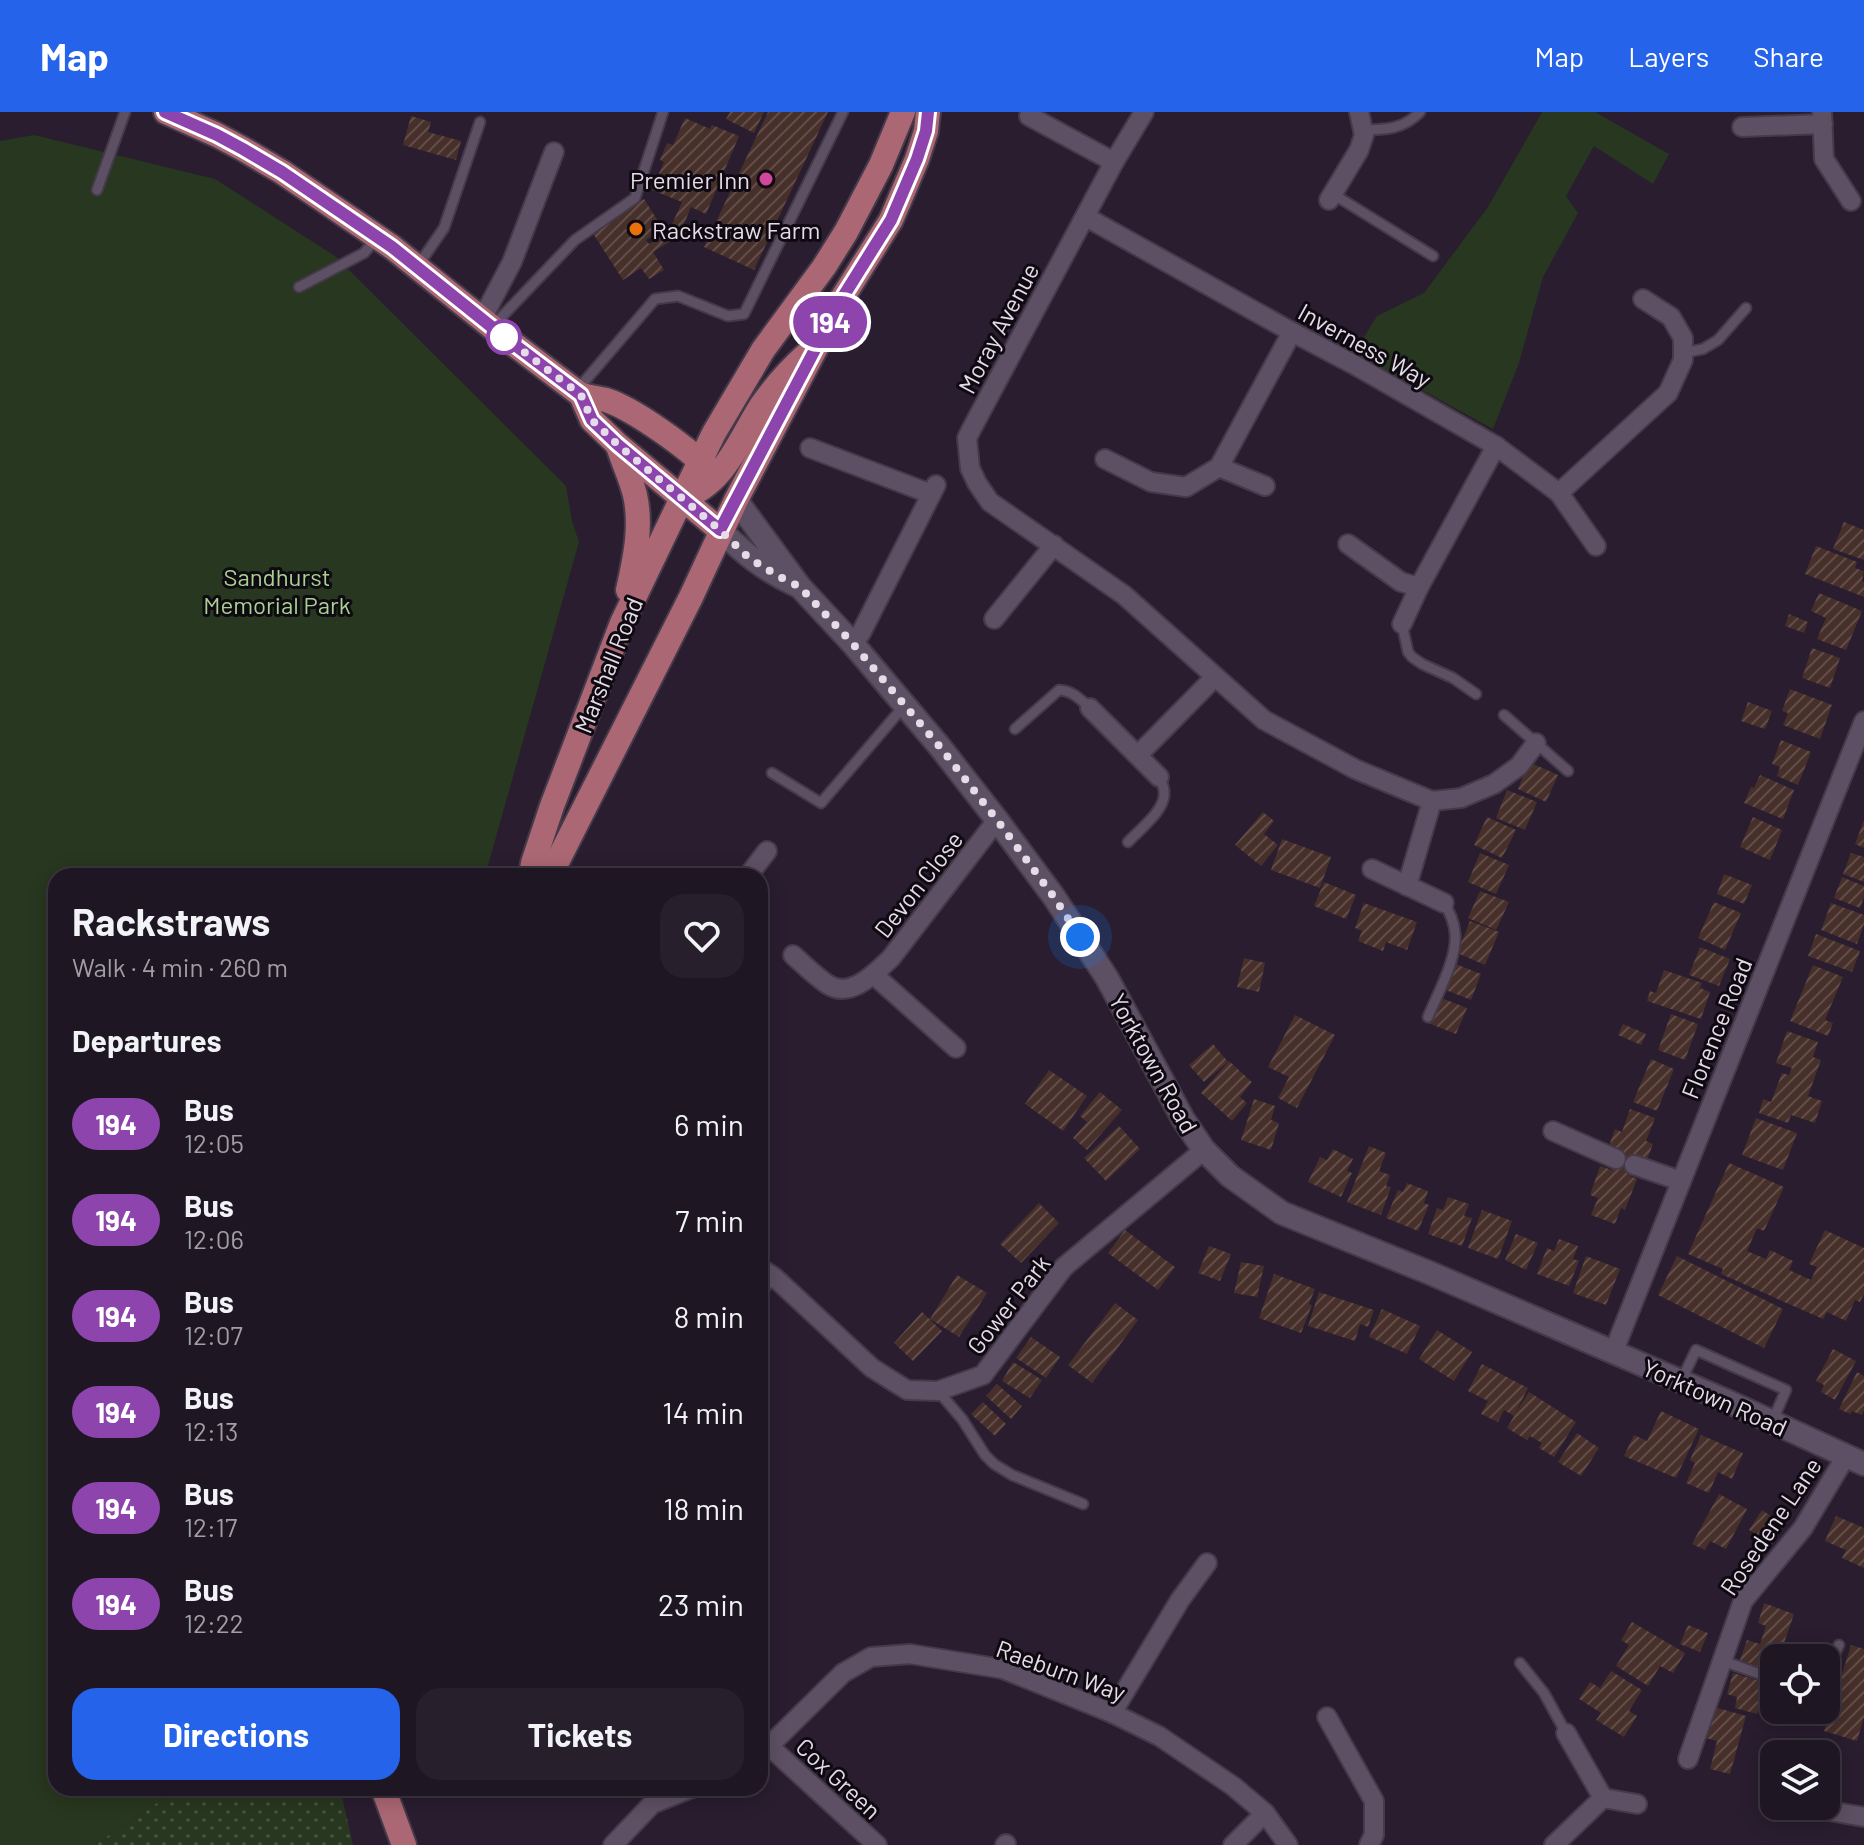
<!DOCTYPE html>
<html lang="en">
<head>
<meta charset="utf-8">
<style>
	body { margin:0; font-family:Barlow,sans-serif; background:#271f2b; color:#f1f3f6; height:100vh; display:flex; flex-direction:column; font-size:30px; white-space:nowrap }
	* { box-sizing:border-box; margin:0 }
	p { font-size:26px; color:#a19fa6 }
	.icon { flex:none; width:44px; height:44px; fill:none; stroke:currentColor; stroke-width:2; stroke-linecap:round; stroke-linejoin:round }
	.map { position:relative; flex:1; overflow:hidden }
	.side { position:absolute; left:48px; top:756px; width:720px; height:928px; display:flex; flex-direction:column; background:#1f1623; border-radius:24px; box-shadow:0 4px 20px #0003,0 0 0 2px #3c3541 }
	.side>* { flex:none }
	.badge { padding:0 16px; border-radius:26px; font-size:28px; line-height:52px }
	.buttons { position:absolute; left:1760px; top:1532px; display:grid; gap:16px }
	.buttons a { display:grid; place-items:center; width:80px; height:80px; border-radius:16px; background:#1f1623; box-shadow:0 4px 20px #0003,0 0 0 2px #3c3541; font-size:40px }
	.you { position:absolute; width:40px; height:40px; margin:-20px; border:6px solid #fff; border-radius:50%; background:#1a73e8; box-shadow:0 0 0 12px #1a73e833 }
	.map>.badge { position:absolute; translate:-50% -50%; box-shadow:0 0 0 4px #fff }
	h2 { padding:0 24px; font-size:30px; line-height:72px }
	.round { display:grid; place-items:center; flex:none; width:84px; height:84px; border-radius:24px; background:#271f2b }
	.overview { display:flex; align-items:center; justify-content:space-between; height:136px; padding:0 24px }
	h1 { font-size:38px; font-weight:700; line-height:60px }
	.primary-button { display:flex; gap:16px; margin-top:auto; padding:16px 24px }
	.primary-button a { flex:1; height:92px; border-radius:24px; background:#2563eb; color:#fff; font-size:32px; font-weight:700; line-height:92px; text-align:center }
	.primary-button a+a { background:#271f2b; color:#f1f3f6 }
	ul { padding:0; list-style:none }
	li { display:flex; align-items:center; gap:24px; height:96px; padding:0 24px }
	li div { flex:1 }
	li b { display:block; font-size:30px }
	li em { font-style:normal }
	li .badge { min-width:88px; font-weight:700; text-align:center }
	header { display:flex; align-items:center; gap:48px; box-sizing:border-box; height:112px; padding:0 40px; background:#2563eb; color:#fff }
	header strong { font-size:38px }
	nav { display:flex; gap:44px; margin-inline-start:auto; font-size:28px }
	.map>svg:first-child { display:block }
	.grass { fill:url(#grass-dots) }
	.park { fill:#28371f }
	.building { fill:url(#building-hatch) }
	.lines { fill:none; stroke-linecap:round; stroke-linejoin:round }
	.service-casing { stroke:#453a49; stroke-width:13 }
	.minor-casing { stroke:#453a49; stroke-width:22 }
	.tertiary-casing { stroke:#453a49; stroke-width:26 }
	.primary-casing { stroke:#453a49; stroke-width:28 }
	.service { stroke:#5e5064; stroke-width:9 }
	.minor { stroke:#5e5064; stroke-width:18 }
	.tertiary { stroke:#5e5064; stroke-width:22 }
	.primary { stroke:#ab6774; stroke-width:24 }
	.line-casing { stroke:#fff; stroke-width:18 }
	.line { stroke:#8e44ad; stroke-width:12 }
	.walk { stroke:#e5dce8; stroke-width:8; stroke-dasharray:0 14.4 }
	.hotel-dot { fill:#d1479c; stroke:#0f0a11; stroke-width:3 }
	.food-dot { fill:#e8710a; stroke:#0f0a11; stroke-width:3 }
	.stop-dot { fill:#fff; stroke:#8e44ad; stroke-width:4 }
	.labels { text-anchor:middle; dominant-baseline:central; stroke-width:6; stroke-linejoin:round; paint-order:stroke }
	.poi-label { font-size:24px; fill:#e5dce8; stroke:#0f0a11; text-anchor:end }
	.street-label { font-size:24px; fill:#e5dce8; stroke:#0f0a11 }
	.park-label { font-size:24px; fill:#a8d292; stroke:#0f0a11 }
</style>
</head>
<body>
<header>
<strong>Map</strong>
<nav><a>Map</a><a>Layers</a><a>Share</a></nav>
</header>
<div class="map">
<svg width="1864" height="1733" viewBox="0 0 1864 1733">
	<defs>
		<pattern id="grass-dots" width="8" height="8" patternUnits="userSpaceOnUse" patternTransform="scale(2)"><rect width="8" height="8" fill="#28371f"/><path d="M2 2h.1M6 6h.1" fill="none" stroke="#475340" stroke-width="1.8" stroke-linecap="round"/></pattern>
		<pattern id="building-hatch" width="6" height="6" patternUnits="userSpaceOnUse" patternTransform="scale(2)"><rect width="6" height="6" fill="#472f2a"/><path d="M-1 1l2-2M0 6l6-6M5 7l2-2" fill="none" stroke="#614d49"/></pattern>
	</defs>
	<rect width="100%" height="100%" fill="#291d2f"/>
	<path class="grass" d="M179,1676H340L353,1733H94Z"/>
	<g class="park">
		<path d="M1542,0H1595L1669,42L1653,72L1594,34L1566,84L1578,101L1543,165L1519,251L1493,317L1354,241L1377,204L1424,181L1488,95Z"/>
		<path d="M34,23L215,67L335,144L566,374L572,409L579,430L485,764H56V1676H179L94,1733H0V29Z"/>
	</g>
	<g class="building">
		<path d="M730,0H764L754,21L726,7Z"/>
		<path d="M768,0H828L754,158L704,135Z"/>
		<path d="M411,4L431,10L428,20L461,29L456,48L403,33Z"/>
		<path d="M685,6L710,17L712,13L739,24L706,102L691,95L679,124L653,140L664,158L649,167L641,156L623,168L592,120L644,87L663,117L646,128L649,132L669,119L682,90L652,78L664,50L660,48L667,31L673,33Z"/>
		<path d="M1844,410L1864,418V448L1833,437Z"/>
		<path d="M1816,434L1857,450L1855,456L1864,459L1862,469L1864,470V485L1805,462Z"/>
		<path d="M1819,481L1862,499L1846,538L1817,527L1826,506L1811,499Z"/>
		<path d="M1789,502L1808,510L1804,521L1785,514Z"/>
		<path d="M1812,536L1840,546L1830,576L1802,566Z"/>
		<path d="M1790,577L1832,593L1820,627L1783,613L1788,601L1782,599Z"/>
		<path d="M1748,590L1772,599L1765,617L1741,609Z"/>
		<path d="M1781,628L1811,640L1798,673L1777,664L1780,655L1772,652Z"/>
		<path d="M1529,650L1558,663L1546,690L1518,677Z"/>
		<path d="M1760,663L1794,678L1783,707L1744,691L1751,675L1754,676Z"/>
		<path d="M1507,678L1537,690L1525,718L1496,706Z"/>
		<path d="M1263,700L1274,709L1264,722L1278,733L1261,754L1235,733Z"/>
		<path d="M1487,705L1516,718L1502,746L1474,733Z"/>
		<path d="M1753,705L1782,718L1770,748L1740,735Z"/>
		<path d="M1864,708V736L1855,732Z"/>
		<path d="M1282,727L1331,745L1320,776L1271,758Z"/>
		<path d="M1480,741L1509,753L1496,782L1468,770Z"/>
		<path d="M1851,741L1864,745V770L1843,762Z"/>
		<path d="M1724,762L1752,773L1744,792L1717,782Z"/>
		<path d="M1842,765L1864,774V785L1860,796L1834,786Z"/>
		<path d="M1324,770L1356,783L1346,807L1314,794Z"/>
		<path d="M1480,779L1509,790L1496,818L1468,806Z"/>
		<path d="M1714,790L1741,801L1725,838L1698,826Z"/>
		<path d="M1364,791L1417,810L1407,838L1386,830L1383,839L1358,829L1362,819L1355,816Z"/>
		<path d="M1831,791L1864,803V812L1857,832L1821,818Z"/>
		<path d="M1470,809L1499,820L1485,853L1457,841Z"/>
		<path d="M1816,822L1860,839L1852,860L1808,844Z"/>
		<path d="M1700,835L1730,847L1719,874L1689,863Z"/>
		<path d="M1244,846L1265,851L1259,880L1237,875Z"/>
		<path d="M1453,851L1481,862L1471,888L1443,877Z"/>
		<path d="M1813,853L1843,865L1825,908L1833,911L1828,924L1790,909Z"/>
		<path d="M1664,858L1702,871L1700,876L1710,880L1701,907L1647,889L1650,879L1656,881Z"/>
		<path d="M1439,885L1467,896L1456,922L1428,911Z"/>
		<path d="M1671,902L1698,912L1685,948L1658,938Z"/>
		<path d="M1295,903L1335,923L1297,996L1278,986L1289,965L1268,955Z"/>
		<path d="M1623,912L1646,922L1641,933L1618,923Z"/>
		<path d="M1787,919L1818,930L1813,945L1821,948L1808,984L1822,989L1815,1011L1791,1003L1788,1011L1759,1001L1763,987L1771,990L1782,961L1789,963L1792,956L1776,951Z"/>
		<path d="M1213,932L1228,950L1204,970L1189,953Z"/>
		<path d="M1651,947L1674,957L1657,999L1633,990Z"/>
		<path d="M1229,949L1252,970L1240,985L1247,991L1232,1009L1201,981Z"/>
		<path d="M1049,958L1087,984L1063,1019L1025,992Z"/>
		<path d="M1100,980L1122,998L1087,1038L1073,1026L1087,1010L1080,1004Z"/>
		<path d="M1254,987L1275,994L1271,1008L1279,1011L1271,1038L1241,1028Z"/>
		<path d="M1630,997L1655,1006L1646,1029L1653,1032L1647,1048L1637,1044L1630,1064L1637,1067L1625,1098L1621,1096L1615,1112L1591,1103L1598,1086L1590,1083L1600,1054L1612,1058L1620,1037L1609,1034L1615,1017L1622,1020Z"/>
		<path d="M1756,1006L1797,1021L1783,1058L1742,1043Z"/>
		<path d="M1119,1014L1140,1037L1106,1069L1084,1046Z"/>
		<path d="M1369,1034L1386,1041L1379,1059L1390,1063L1386,1074L1391,1075L1381,1103L1347,1090Z"/>
		<path d="M1333,1037L1353,1047L1347,1059L1352,1061L1341,1085L1308,1070L1320,1045L1327,1048Z"/>
		<path d="M1729,1051L1784,1075L1764,1119L1757,1116L1747,1139L1766,1147L1770,1138L1793,1149L1789,1158L1811,1168L1817,1155L1809,1152L1825,1118L1864,1136V1182L1860,1190L1855,1188L1846,1209L1827,1200L1823,1207L1721,1162L1723,1157L1688,1142Z"/>
		<path d="M1407,1071L1428,1079L1424,1091L1429,1093L1418,1119L1386,1106L1398,1078L1403,1080Z"/>
		<path d="M1448,1085L1469,1092L1464,1104L1472,1106L1462,1134L1428,1122L1437,1096L1443,1098Z"/>
		<path d="M1039,1091L1059,1111L1021,1151L1000,1132Z"/>
		<path d="M1482,1098L1512,1109L1498,1147L1468,1136Z"/>
		<path d="M1125,1118L1175,1155L1158,1178L1108,1141Z"/>
		<path d="M1516,1122L1538,1131L1526,1158L1505,1148Z"/>
		<path d="M1559,1127L1578,1134L1573,1147L1579,1149L1569,1174L1537,1162L1547,1136L1554,1139Z"/>
		<path d="M1209,1134L1231,1142L1220,1169L1198,1161Z"/>
		<path d="M1586,1144L1620,1157L1606,1193L1573,1181Z"/>
		<path d="M1677,1144L1783,1197L1764,1236L1658,1183Z"/>
		<path d="M1241,1150L1264,1154L1257,1185L1234,1181Z"/>
		<path d="M1274,1162L1315,1177L1309,1192L1312,1193L1301,1221L1259,1206Z"/>
		<path d="M957,1163L987,1181L959,1225L930,1207Z"/>
		<path d="M1319,1180L1374,1198L1368,1215L1360,1212L1355,1229L1308,1214Z"/>
		<path d="M1115,1191L1138,1208L1092,1271L1068,1253Z"/>
		<path d="M1382,1197L1420,1214L1407,1242L1369,1225Z"/>
		<path d="M922,1200L942,1219L913,1249L894,1231Z"/>
		<path d="M1437,1218L1472,1240L1454,1269L1419,1247Z"/>
		<path d="M1031,1225L1060,1245L1046,1266L1016,1246Z"/>
		<path d="M1833,1237L1856,1249L1835,1288L1821,1280L1824,1273L1816,1269Z"/>
		<path d="M1013,1250L1042,1268L1030,1286L1002,1269Z"/>
		<path d="M1482,1252L1528,1276L1516,1300L1529,1280L1576,1310L1554,1345L1539,1336L1542,1331L1530,1324L1527,1328L1507,1316L1514,1304L1504,1298L1498,1310L1481,1302L1488,1289L1468,1279Z"/>
		<path d="M1857,1260L1864,1264V1298L1862,1303L1852,1299L1850,1302L1839,1297Z"/>
		<path d="M997,1272L1022,1294L1011,1307L986,1284Z"/>
		<path d="M983,1290L1006,1312L995,1324L971,1302Z"/>
		<path d="M1661,1299L1699,1317L1676,1366L1624,1344L1634,1323L1647,1329Z"/>
		<path d="M1577,1321L1599,1336L1581,1364L1558,1350Z"/>
		<path d="M1701,1323L1743,1341L1732,1367L1718,1360L1709,1381L1686,1371L1695,1351L1690,1348Z"/>
		<path d="M1719,1382L1747,1397L1726,1437L1710,1429L1705,1438L1692,1432Z"/>
		<path d="M1762,1398L1784,1413L1772,1432L1749,1418Z"/>
		<path d="M1836,1404L1864,1416V1456L1842,1446L1846,1438L1825,1429Z"/>
		<path d="M1764,1491L1794,1502L1779,1546H1774V1560L1740,1548L1747,1528L1760,1532L1766,1514L1758,1511Z"/>
		<path d="M1632,1510L1685,1541L1673,1561L1660,1554L1648,1574L1616,1554L1629,1533L1621,1528Z"/>
		<path d="M1688,1513L1708,1521L1700,1540L1680,1532Z"/>
		<path d="M1851,1533L1864,1537V1605L1857,1629L1824,1619Z"/>
		<path d="M1611,1559L1642,1578L1629,1599L1637,1604L1624,1625L1596,1608L1601,1601L1579,1587L1590,1570L1600,1576Z"/>
		<path d="M1733,1561L1766,1571L1757,1602L1735,1596L1737,1585L1727,1582Z"/>
		<path d="M1714,1595L1746,1604L1730,1662L1710,1657L1717,1629L1706,1626Z"/>
	</g>
	<g class="lines">
		<g class="service-casing">
			<g id="service">
				<path d="M1363,18C1385,18 1404,17 1420,0"/>
				<path d="M97,78L125,0"/>
				<path d="M1333,82L1433,144"/>
				<path d="M417,155L444,116L480,10"/>
				<path d="M299,175L364,141L375,128"/>
				<path d="M492,215L575,128L635,86L663,0"/>
				<path d="M1683,241L1703,237L1718,228L1746,196"/>
				<path d="M578,277L655,187L678,184L728,204L744,202L843,0"/>
				<path d="M1402,512L1408,540L1412,545L1422,552L1453,566L1476,582"/>
				<path d="M1504,603L1568,659"/>
				<path d="M1015,617L1059,578C1073,579 1080,587 1090,596"/>
				<path d="M772,661L821,691L904,594"/>
				<path d="M1128,730C1139,718 1162,701 1164,684C1165,676 1162,671 1159,665"/>
				<path d="M1428,905C1437,883 1458,845 1455,821C1454,809 1450,801 1444,791"/>
				<path d="M760,1181L774,1165"/>
				<path d="M1681,1269L1696,1238L1786,1278L1772,1310"/>
				<path d="M938,1279L962,1307L985,1343L994,1352L1012,1363L1083,1392"/>
				<path d="M1723,1549L1774,1567"/>
				<path d="M1520,1551L1544,1581L1566,1621"/>
				<path d="M1826,1560L1839,1533"/>
			</g>
		</g>
		<g class="minor-casing">
			<g id="minor">
				<path d="M1144,0L1114,50L971,318L967,326L970,356L977,371L990,390L1124,483L1264,608L1355,657L1432,689L1461,686L1494,672L1519,654L1536,631"/>
				<path d="M1822,0L1824,47L1851,89"/>
				<path d="M1029,4L1114,50"/>
				<path d="M1742,15L1823,12"/>
				<path d="M1329,88L1359,38L1364,23L1359,0"/>
				<path d="M1086,105L1292,220L1353,252L1496,334L1559,381L1596,434"/>
				<path d="M482,207L512,150L554,40"/>
				<path d="M810,336L931,382"/>
				<path d="M1105,347L1151,370L1186,375L1219,355L1292,220"/>
				<path d="M1219,355L1265,374"/>
				<path d="M1559,381L1668,281L1683,248V226L1671,205L1643,187"/>
				<path d="M1348,432L1401,470L1419,475"/>
				<path d="M994,507L1054,433"/>
				<path d="M1402,512L1419,475L1496,334"/>
				<path d="M853,532L861,521L936,373"/>
				<path d="M1090,596L1159,665"/>
				<path d="M1138,643L1215,565"/>
				<path d="M1372,757L1444,791"/>
				<path d="M748,764L767,739"/>
				<path d="M1407,774L1432,689"/>
				<path d="M793,843C804,853 815,864 827,872C850,888 875,861 891,846L997,708"/>
				<path d="M874,863L956,936"/>
				<path d="M1553,1019L1616,1047"/>
				<path d="M1634,1053L1681,1069"/>
				<path d="M760,1156L774,1165L799,1188L872,1256L907,1278L938,1279L983,1263L1064,1155L1204,1038"/>
				<path d="M1613,1241L1864,609"/>
				<path d="M1112,1601L1180,1488L1207,1451"/>
				<path d="M1327,1605L1374,1689V1723L1369,1733"/>
				<path d="M1566,1621L1603,1686"/>
				<path d="M769,1634L877,1733"/>
				<path d="M760,1640L769,1634L843,1561L871,1545L910,1542L1003,1557L1112,1601L1159,1624L1233,1674L1265,1701L1288,1733"/>
				<path d="M1688,1647L1743,1489L1803,1416L1846,1344"/>
				<path d="M1800,1694L1864,1705"/>
				<path d="M613,1733L652,1692L692,1676"/>
				<path d="M1005,1733L1006,1732"/>
				<path d="M1233,1733L1265,1701"/>
				<path d="M1554,1733L1603,1686L1637,1692"/>
			</g>
		</g>
		<g class="tertiary-casing">
			<g id="tertiary">
				<path d="M736,388L800,475L853,532L940,635L997,708L1054,785L1107,866L1183,1007L1204,1038L1230,1064L1282,1101L1430,1161L1539,1208L1729,1290L1864,1352"/>
				<path d="M720,418C745,442 764,458 796,473"/>
			</g>
		</g>
		<g class="primary-casing">
			<g id="primary">
				<path d="M166,0L217,23L243,37L282,60L392,135L503,224L581,283L592,308L617,332L720,418"/>
				<path d="M581,283C589,285 598,286 606,288C634,297 691,338 711,360"/>
				<path d="M618,334C623,350 631,366 635,383C642,414 635,447 628,478"/>
				<path d="M682,386C725,372 739,328 761,294C775,274 788,259 806,243"/>
				<path d="M531,764L533,751L552,694L622,511L682,386L714,321L763,238L824,155L846,120L881,53L903,0"/>
				<path d="M546,764L556,752L691,485L736,388L841,188L891,108L917,47L926,19L928,0"/>
				<path d="M383,1676L404,1733"/>
			</g>
		</g>
		<use href="#service" class="service"/>
		<use href="#minor" class="minor"/>
		<use href="#tertiary" class="tertiary"/>
		<use href="#primary" class="primary"/>
	</g>
	<g class="lines">
		<g class="line-casing">
			<path id="line" d="M165,0L217,23L243,37L282,60L392,135L503,224L581,283L592,308L617,332L720,418L841,188L891,108L917,47L926,19L928,0"/>
		</g>
		<use href="#line" class="line"/>
		<path class="walk" d="M504,225L503,224L581,283L592,308L617,332L720,418L749,446L778,464L800,475L853,532L940,635L997,708L1054,785L1080,825"/>
	</g>
	<circle class="hotel-dot" cx="766" cy="67" r="8"/>
	<circle class="food-dot" cx="636" cy="117" r="8"/>
	<circle class="stop-dot" cx="504" cy="225" r="16"/>
	<g class="labels">
		<g class="poi-label">
			<text x="750" y="67">Premier Inn</text>
			<text x="652" y="117" text-anchor="start">Rackstraw Farm</text>
		</g>
		<g class="street-label">
			<text transform="translate(998 216) rotate(-62)">Moray Avenue</text>
			<text transform="translate(1365 233) rotate(29)">Inverness Way</text>
			<text transform="translate(608 553) rotate(-68)">Marshall Road</text>
			<text transform="translate(918 772) rotate(-52)">Devon Close</text>
			<text transform="translate(1716 916) rotate(-68)">Florence Road</text>
			<text transform="translate(1154 951) rotate(61)">Yorktown Road</text>
			<text transform="translate(1008 1192) rotate(-52)">Gower Park</text>
			<text transform="translate(1715 1285) rotate(24)">Yorktown Road</text>
			<text transform="translate(1770 1414) rotate(-56)">Rosedene Lane</text>
			<text transform="translate(1061 1558) rotate(20)">Raeburn Way</text>
			<text transform="translate(839 1666) rotate(43)">Cox Green</text>
		</g>
		<g class="park-label">
			<text x="277" y="464">Sandhurst<tspan x="277" dy="28">Memorial Park</tspan></text>
		</g>
	</g>
</svg>
<div class="buttons">
<a><svg class="icon" aria-label="locate" viewBox="0 0 24 24"><circle cx="12" cy="12" r="6"/><path d="M12 2v4M12 18v4M2 12h4M18 12h4"/></svg></a>
<a><svg class="icon" aria-label="layers" viewBox="0 0 24 24"><path d="M12 4l9 5-9 5-9-5zM3 14l9 5 9-5"/></svg></a>
</div>
<div class="you" style="left:1080px;top:825px"></div>
<b class="badge" style="left:830px;top:210px;background:#8e44ad;color:#fff">194</b>
<section class="side">
<div class="overview"><div><h1>Rackstraws</h1><p>Walk · 4 min · 260 m</p></div><a class="round"><svg class="icon" aria-label="heart" viewBox="0 0 24 24"><path d="M12 20l-8-8c-3-5 5-10 8-4 3-6 11-1 8 4z"/></svg></a></div>
<h2>Departures</h2>
<ul>
<li><span class="badge" style="background:#8e44ad;color:#fff">194</span><div><b>Bus</b><p>12:05</p></div><em>6 min</em></li>
<li><span class="badge" style="background:#8e44ad;color:#fff">194</span><div><b>Bus</b><p>12:06</p></div><em>7 min</em></li>
<li><span class="badge" style="background:#8e44ad;color:#fff">194</span><div><b>Bus</b><p>12:07</p></div><em>8 min</em></li>
<li><span class="badge" style="background:#8e44ad;color:#fff">194</span><div><b>Bus</b><p>12:13</p></div><em>14 min</em></li>
<li><span class="badge" style="background:#8e44ad;color:#fff">194</span><div><b>Bus</b><p>12:17</p></div><em>18 min</em></li>
<li><span class="badge" style="background:#8e44ad;color:#fff">194</span><div><b>Bus</b><p>12:22</p></div><em>23 min</em></li>
</ul>
<div class="primary-button"><a>Directions</a><a>Tickets</a></div>
</section>
</div>
</body>
</html>
